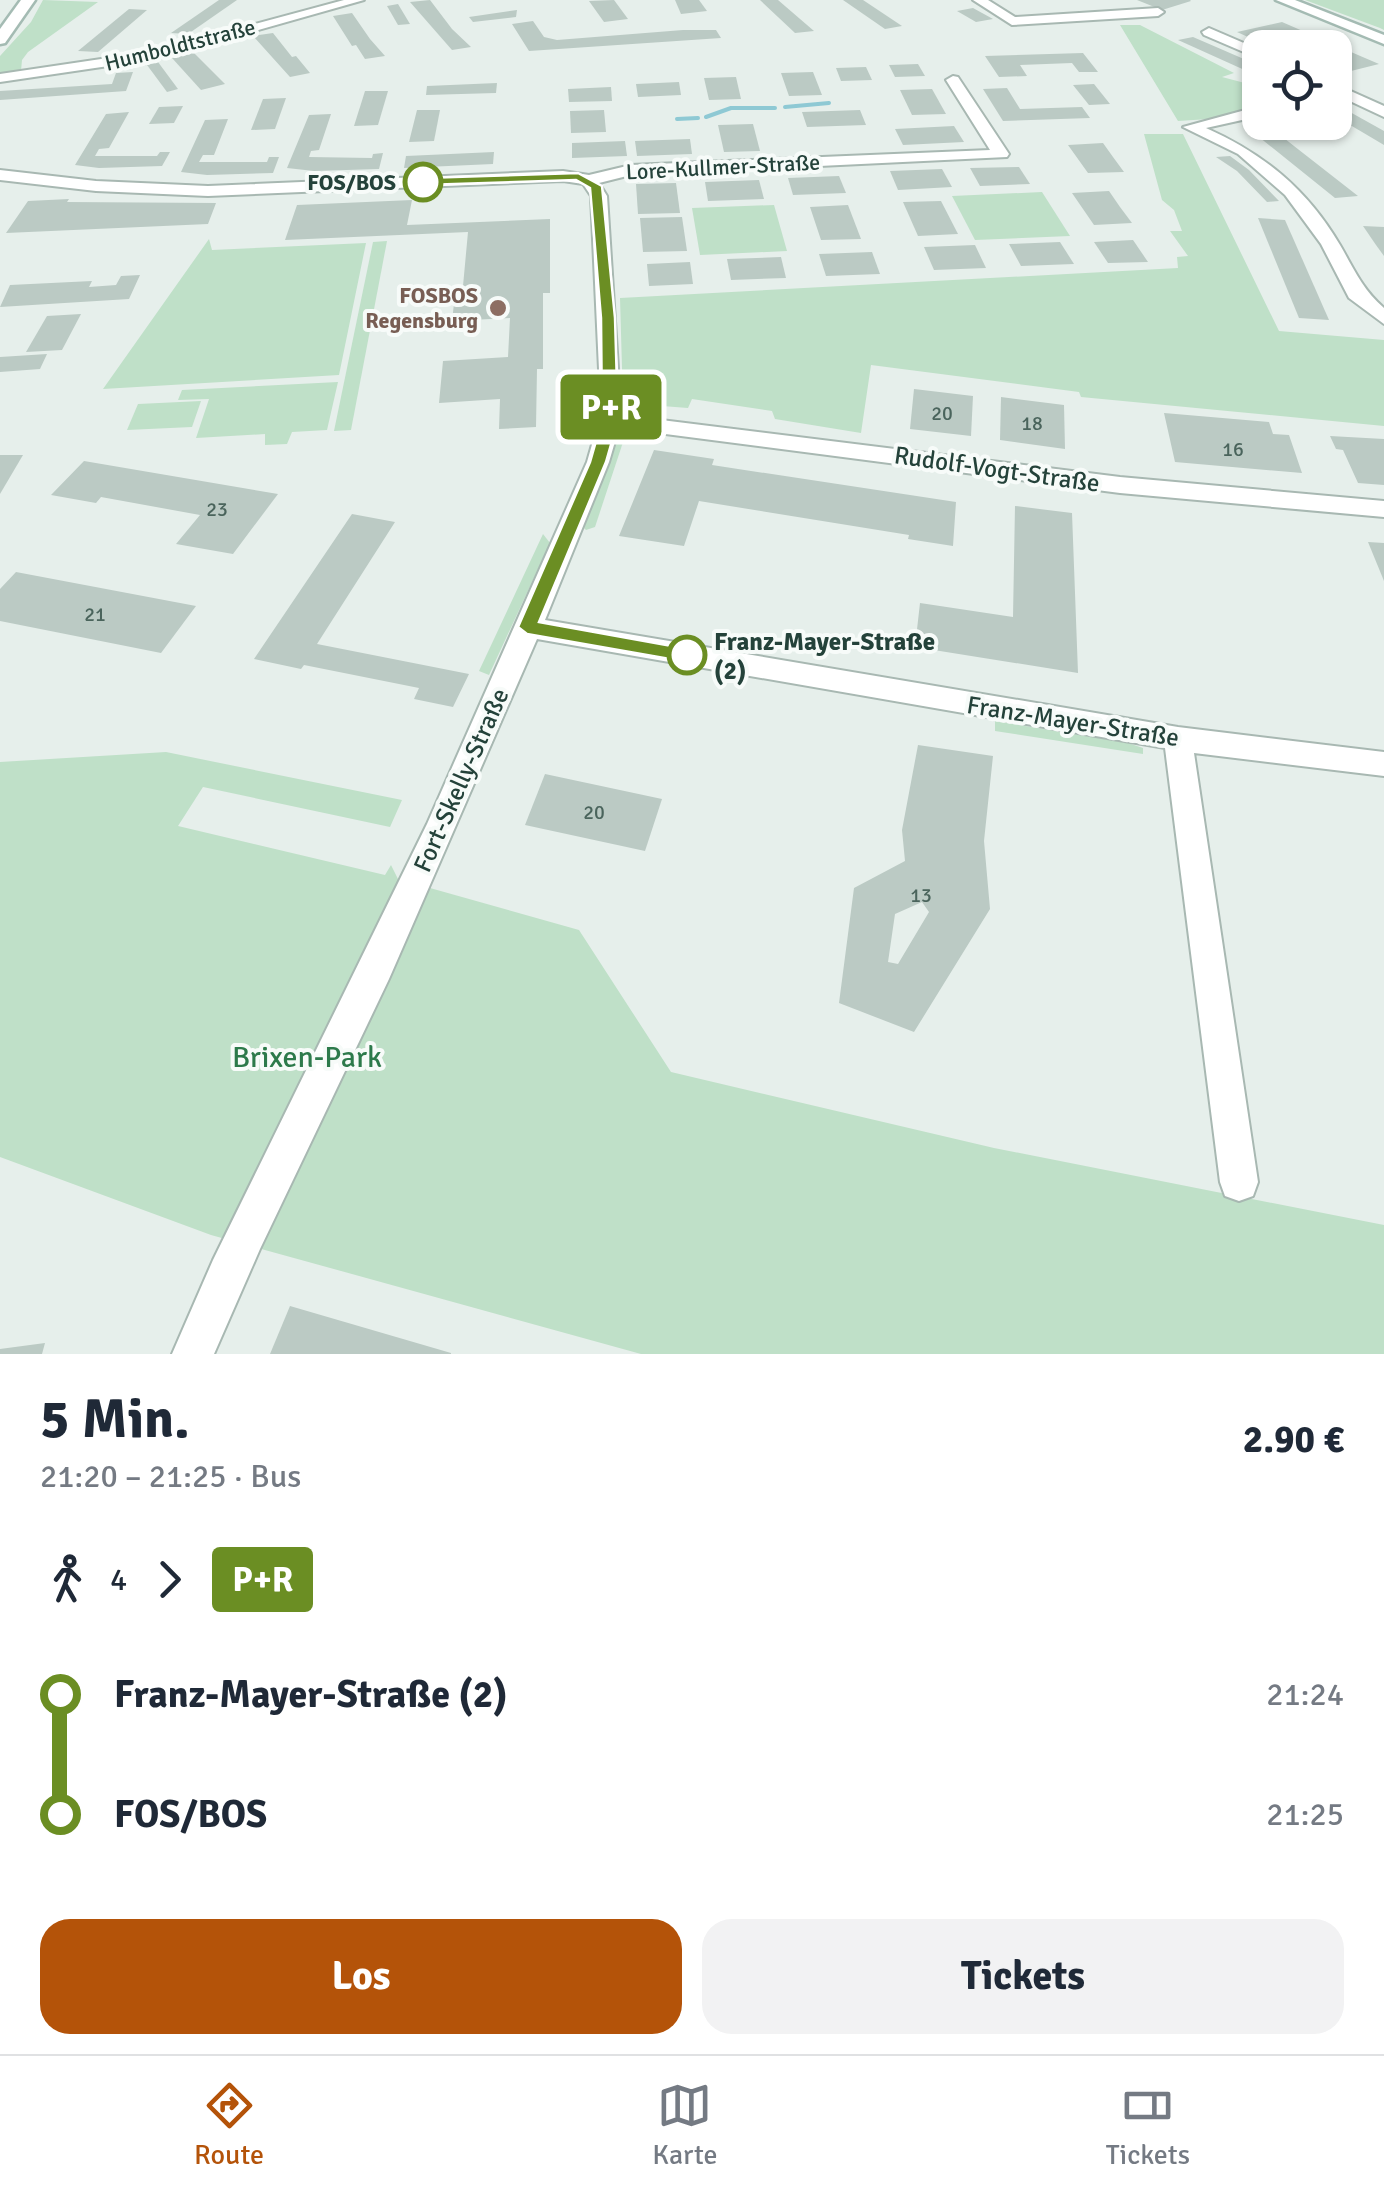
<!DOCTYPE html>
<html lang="de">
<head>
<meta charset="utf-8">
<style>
	body { margin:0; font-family:Signika,sans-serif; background:#f2f2f3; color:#1f2937; height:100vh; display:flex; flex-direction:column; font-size:38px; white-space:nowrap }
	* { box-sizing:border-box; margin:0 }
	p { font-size:32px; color:#747a83 }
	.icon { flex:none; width:55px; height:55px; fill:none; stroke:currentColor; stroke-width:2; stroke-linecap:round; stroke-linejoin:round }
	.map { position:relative; height:1354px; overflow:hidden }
	.panel { display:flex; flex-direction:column; background:#fff; flex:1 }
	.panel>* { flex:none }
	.badge { padding:0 20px; border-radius:8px; font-size:35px; line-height:65px }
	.fabs { position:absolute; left:1242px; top:30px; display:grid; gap:20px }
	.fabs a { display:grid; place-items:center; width:110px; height:110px; border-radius:20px; background:#fff; box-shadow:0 2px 8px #0004; font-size:50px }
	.map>.badge { position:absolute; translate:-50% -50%; box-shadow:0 0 0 5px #fff }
	.legs { display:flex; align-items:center; gap:15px; height:110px; padding:0 40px; font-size:32px }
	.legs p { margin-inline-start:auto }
	.summary { display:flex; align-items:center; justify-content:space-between; height:170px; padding:0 40px }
	h1 { font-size:55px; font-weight:700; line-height:75px }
	.button { display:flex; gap:20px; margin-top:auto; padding:20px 40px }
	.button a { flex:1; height:115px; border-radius:30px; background:#b45309; color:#fff; font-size:40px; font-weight:700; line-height:115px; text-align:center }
	.button a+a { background:#f2f2f3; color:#1f2937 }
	ul { padding:0 40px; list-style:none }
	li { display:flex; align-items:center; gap:35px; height:120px; font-size:38px }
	li i { display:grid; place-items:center; width:15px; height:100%; margin:0 12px; background:currentColor }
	li i::after { content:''; width:25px; height:25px; margin:-12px; border:8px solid; border-radius:50%; background:#fff }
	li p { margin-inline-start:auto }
	li:first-child i { background:linear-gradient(#0000 50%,currentColor 0) }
	li:last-child i { background:linear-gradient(currentColor 50%,#0000 0) }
	.menu { display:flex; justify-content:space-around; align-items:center; height:140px; border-top:2px solid #e0e1e3; background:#fff; font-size:28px; color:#747a83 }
	.menu a { display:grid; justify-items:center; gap:5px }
	.menu .selected { color:#b45309 }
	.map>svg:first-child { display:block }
	.green { fill:#bfe0c8 }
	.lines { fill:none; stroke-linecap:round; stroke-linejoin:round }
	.stream { stroke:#8ec9d4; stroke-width:4 }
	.building { fill:#bbcac4; fill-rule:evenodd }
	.street-casing { stroke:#a8b8b2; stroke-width:4 }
	.secondary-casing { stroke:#a4bbb3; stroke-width:5 }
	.street { fill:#fff; fill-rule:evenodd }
	.secondary { fill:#fff; fill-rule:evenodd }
	.line-1 { fill:#6b8e23; stroke:#fff; stroke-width:2.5 }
	.stop-1-dot { fill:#fff; stroke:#6b8e23; stroke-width:5 }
	.education-dot { fill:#8d6e63; stroke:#f7fbf9; stroke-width:4 }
	.labels { text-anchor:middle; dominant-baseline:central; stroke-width:8; stroke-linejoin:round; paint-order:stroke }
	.number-label { font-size:20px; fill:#4a645c }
	.far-street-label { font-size:22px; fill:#24423a; stroke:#f7fbf9 }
	.far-stop-label { font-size:22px; font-weight:bold; fill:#24423a; stroke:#f7fbf9; text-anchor:end }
	.far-education-label { font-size:22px; font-weight:bold; fill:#785e54; stroke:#f7fbf9; text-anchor:end }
	.street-label { font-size:25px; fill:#24423a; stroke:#f7fbf9 }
	.stop-label { font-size:25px; font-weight:bold; fill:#24423a; stroke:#f7fbf9; text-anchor:start }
	.near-park-label { font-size:30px; fill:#2d7a4b; stroke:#f7fbf9 }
</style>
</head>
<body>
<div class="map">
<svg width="1384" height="1354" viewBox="0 0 1384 1354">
	<rect width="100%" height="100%" fill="#e6efeb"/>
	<g class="green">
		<path d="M43,0L98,2L28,52L22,60L21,71L0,73V56L31,22Z"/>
		<path d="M1305,0H1384V30L1380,28Z"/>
		<path d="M1120,25H1140L1234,73L1222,77L1260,87V106L1209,119L1178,121Z"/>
		<path d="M1144,134H1183L1279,331L1384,340V426L1081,397L1079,392L871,365L861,433L775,419L772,411L692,399L688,408L623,403L620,298L1178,268L1177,257L1188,256L1170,231H1182L1174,210L1162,200Z"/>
		<path d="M1042,192L1070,236L975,240L952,196Z"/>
		<path d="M774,205L787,251L700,255L692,208Z"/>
		<path d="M209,239L212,250L366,243L339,375L103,389Z"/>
		<path d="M387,241L351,430L334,431L373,242Z"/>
		<path d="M338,382L327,430L292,432L287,444L265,445V434L196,438L209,399L178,400L182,390Z"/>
		<path d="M201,401L192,427L127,430L138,404Z"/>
		<path d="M626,433L595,527L586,530L584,528L613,445Z"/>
		<path d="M543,534L550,543L489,675L479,671Z"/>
		<path d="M995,721L1128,743L1143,748V754L995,731Z"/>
		<path d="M166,752L402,800L390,827L203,787L178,826L385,875L391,865L398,879L579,930L671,1072L994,1148L1384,1225V1354H641L211,1235L0,1157V762Z"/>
	</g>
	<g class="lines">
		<g class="stream">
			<path d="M785,107L829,103"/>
			<path d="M706,117L731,108H775"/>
			<path d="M677,119L698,118"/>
		</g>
	</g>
	<g class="building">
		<path d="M219,0H237L188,34L171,33Z"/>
		<path d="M430,0L452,29L471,47L452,50L410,2Z"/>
		<path d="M614,0L628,19L604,22L589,1Z"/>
		<path d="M675,0H699L707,11L681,14Z"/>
		<path d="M760,0H778L814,31L795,33Z"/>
		<path d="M843,0H863L902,26L885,29Z"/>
		<path d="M1137,0H1190L1191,1L1162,10Z"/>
		<path d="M398,4L410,24L398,25L387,6Z"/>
		<path d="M973,8L993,19L976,22L957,11Z"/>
		<path d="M129,9L147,10L98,52L78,51Z"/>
		<path d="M517,10L516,17L473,22L469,17Z"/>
		<path d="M352,13L370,39L385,56L365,59L356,45L352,46L333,16Z"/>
		<path d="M533,21L544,37L557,40L683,30H716L721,38L529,51L512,24Z"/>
		<path d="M1282,22L1358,55L1379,64L1335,75L1338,60L1335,48H1309L1284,36L1259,42L1237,32Z"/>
		<path d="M273,33L292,57L296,56L310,73L290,77L253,36Z"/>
		<path d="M1193,37L1260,66V77L1178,40Z"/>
		<path d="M194,53L225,84L201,90L172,58Z"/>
		<path d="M1083,53L1098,72H1079L1072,63L1020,65L1027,76L999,77L985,56Z"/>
		<path d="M158,62L178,89L167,92L147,65Z"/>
		<path d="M918,64L925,76L895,77L889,65Z"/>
		<path d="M866,67L872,80L841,81L836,68Z"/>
		<path d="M133,72L126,91L0,100V91L112,84L116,73Z"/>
		<path d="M813,72L822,95L789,96L781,73Z"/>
		<path d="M736,77L741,99L709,100L704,78Z"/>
		<path d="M679,82L681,95L638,97L636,84Z"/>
		<path d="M497,83L496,93L426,95L427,86Z"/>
		<path d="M1094,84L1110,104L1089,105L1073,85Z"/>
		<path d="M611,87L612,101L569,102L568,89Z"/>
		<path d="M1007,88L1020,109L1082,107L1090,118L1003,121L983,89Z"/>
		<path d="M932,89L946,114L912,115L900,90Z"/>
		<path d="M365,91H388L378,125L354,126Z"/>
		<path d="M286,98L275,129L251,130L263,99Z"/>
		<path d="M183,106L174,123L149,124L159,107Z"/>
		<path d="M1341,107L1384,131V145L1335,116V109Z"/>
		<path d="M417,110H440L434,141L409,142Z"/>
		<path d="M604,110L606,132L571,133L570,111Z"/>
		<path d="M860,110L866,125L807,127L802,112Z"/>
		<path d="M129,112L109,148L99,149L95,156H157L160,152H170L162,166L99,168L75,165L106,114Z"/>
		<path d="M331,114L319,150L311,151L309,157L372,158L373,154L383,153L379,169L314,171L287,168L309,115Z"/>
		<path d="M228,119L214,155H203L199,162H267L269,157H279L273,173L207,175L181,172L205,120Z"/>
		<path d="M1265,123L1294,146L1358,196L1335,198L1244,125Z"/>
		<path d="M753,124L760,151L724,152L718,125Z"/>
		<path d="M954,126L964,142L903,145L895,129Z"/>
		<path d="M690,139L692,154L637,156L635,141Z"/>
		<path d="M625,141L627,156L572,158V143Z"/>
		<path d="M1103,143L1113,157L1124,172L1088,173L1068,145Z"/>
		<path d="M494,152L493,164L404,168L406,156Z"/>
		<path d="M1230,156L1249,170L1279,201L1267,202L1237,171L1216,157Z"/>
		<path d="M1019,167L1030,184L980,186L970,168Z"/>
		<path d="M942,169L952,187L898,190L890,171Z"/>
		<path d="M839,176L846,193L793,195L788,178Z"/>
		<path d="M759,180L764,199L708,201L705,182Z"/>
		<path d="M676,183L680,213L638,214L636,184Z"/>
		<path d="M1109,191L1120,207L1132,223L1094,225L1072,193Z"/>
		<path d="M69,199L67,202L216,203L208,224L6,233L28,201Z"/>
		<path d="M412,200L407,225L550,219V293H543V369H537L536,427L499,429L500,399L439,403L443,361L508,357L510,318L452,321L456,286H463L468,232L285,240L297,205Z"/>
		<path d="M941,201L958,234L918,236L903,202Z"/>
		<path d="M848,205L861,239L821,240L810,207Z"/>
		<path d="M682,217L687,251L643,252L640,218Z"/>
		<path d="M1258,218L1285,220L1329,320L1299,318Z"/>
		<path d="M1363,226L1384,227V256L1376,245Z"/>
		<path d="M1133,240L1148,262L1108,263L1094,242Z"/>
		<path d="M1060,242L1074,264L1021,266L1009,244Z"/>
		<path d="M975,245L986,268L934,270L924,247Z"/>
		<path d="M872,252L880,274L826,276L819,254Z"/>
		<path d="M781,257L786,278L731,280L727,259Z"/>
		<path d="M690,262L693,284L649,286L647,264Z"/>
		<path d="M140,275L129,299L0,307L10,285L92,281L89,287L116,285L121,276Z"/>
		<path d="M81,314L62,350L26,352L47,316Z"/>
		<path d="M47,354L40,369L0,372V357Z"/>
		<path d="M914,389L973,396L971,436L910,429Z"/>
		<path d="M1001,397L1064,405L1065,449L1000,440Z"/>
		<path d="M1164,413L1269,422L1273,434L1289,435L1302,473L1175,462Z"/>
		<path d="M1330,436L1384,439V485L1358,483L1343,450L1336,449Z"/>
		<path d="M654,450L714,459L712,465L956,502L953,546L908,539L909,535L699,501L684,546L619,536Z"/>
		<path d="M0,455H23L0,494Z"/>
		<path d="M84,461L278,494L233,554L176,544L200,515L101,497L96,503L51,495Z"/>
		<path d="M1015,506L1072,513L1078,673L915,647L920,603L1013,617Z"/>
		<path d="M352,514L395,522L317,644L469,674L453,707L414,699L419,688L304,665L301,669L254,659Z"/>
		<path d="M1368,542L1384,543V581Z"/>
		<path d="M16,572L196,606L161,653L0,621V589Z"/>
		<path d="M918,745L993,756L984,841L990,909L914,1032L839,1003L854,888L905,861L902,830ZM922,902L929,912L898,964L888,962L895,914Z"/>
		<path d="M545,774L662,799L645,851L525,825Z"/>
		<path d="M290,1306L451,1353V1354H270Z"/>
		<path d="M45,1343L42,1354H0V1349Z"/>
	</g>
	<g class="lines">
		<g class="street-casing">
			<g id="street">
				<path d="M344,0H364L156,59L0,82V74L155,51Z"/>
				<path d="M973,0H988L1015,17L1158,8L1164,12L1158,16L1012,25Z"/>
				<path d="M1209,28L1260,50V59L1204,35L1202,32Z"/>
				<path d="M953,76L958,77L1009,154L1007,157L631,175L599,183L607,196L621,415L1120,477L1384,501V517L1120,493L619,428L609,462L545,620L1178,727L1384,752V776L1194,753L1258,1182L1253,1196L1239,1201L1225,1196L1220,1182L1165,748L537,639L389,979L260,1249L214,1354H172L213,1260L427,824L587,462L599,420L600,391L591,196L583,184L563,181L208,196L96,191L0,180V170L96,181L208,186L563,171L589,175L631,165L990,150L946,80Z"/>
				<path d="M1335,84L1384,106V117L1335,94Z"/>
				<path d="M1260,106V116L1206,128C1264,154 1307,189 1340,245C1354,269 1362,289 1384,308V324L1349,298L1321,244L1285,195L1238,154L1183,127Z"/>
			</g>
		</g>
		<g class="secondary-casing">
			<g id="secondary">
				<path d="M21,0H35L5,43L0,44V29Z"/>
				<path d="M1276,0H1295L1384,35V44Z"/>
			</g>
		</g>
		<use href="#street" class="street"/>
		<use href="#secondary" class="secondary"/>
	</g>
	<path class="line-1" d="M578,173L602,186L615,318L618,420L606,462L539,622L694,650L696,655L687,662L527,634L518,627L590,462L602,420L601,318L590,188L576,180L423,185L417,182L423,178Z"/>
	<g class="stop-1-dot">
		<circle cx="423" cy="182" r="18"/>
		<circle cx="687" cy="655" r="18"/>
	</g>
	<circle class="education-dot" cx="498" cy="308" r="10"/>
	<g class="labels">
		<g class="number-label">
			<text x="942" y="413">20</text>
			<text x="1032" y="423">18</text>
			<text x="1233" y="449">16</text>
			<text x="217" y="509">23</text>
			<text x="95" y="614">21</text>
			<text x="594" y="812">20</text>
			<text x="921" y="895">13</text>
		</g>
		<g class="far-street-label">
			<text transform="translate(180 45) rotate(-14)">Humboldtstraße</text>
			<text transform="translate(723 167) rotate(-3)">Lore-Kullmer-Straße</text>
		</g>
		<g class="far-stop-label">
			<text x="396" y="182">FOS/BOS</text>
		</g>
		<g class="far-education-label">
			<text x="478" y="295">FOSBOS<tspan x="478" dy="25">Regensburg</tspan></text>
		</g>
		<g class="street-label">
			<text transform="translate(997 469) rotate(8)">Rudolf-Vogt-Straße</text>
			<text transform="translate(1073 721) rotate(9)">Franz-Mayer-Straße</text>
			<text transform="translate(461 780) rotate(-66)">Fort-Skelly-Straße</text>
		</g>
		<g class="stop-label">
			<text x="714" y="641">Franz-Mayer-Straße<tspan x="714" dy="29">(2)</tspan></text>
		</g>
		<g class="near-park-label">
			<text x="307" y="1057">Brixen-Park</text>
		</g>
	</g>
</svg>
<div class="fabs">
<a><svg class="icon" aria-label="locate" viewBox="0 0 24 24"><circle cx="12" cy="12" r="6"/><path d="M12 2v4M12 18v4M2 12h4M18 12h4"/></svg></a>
</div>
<b class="badge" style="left:611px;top:407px;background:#6b8e23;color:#fff">P+R</b>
</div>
<section class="panel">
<div class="summary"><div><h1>5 Min.</h1><p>21:20 – 21:25 · Bus</p></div><b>2.90 €</b></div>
<div class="legs"><svg class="icon" aria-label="walk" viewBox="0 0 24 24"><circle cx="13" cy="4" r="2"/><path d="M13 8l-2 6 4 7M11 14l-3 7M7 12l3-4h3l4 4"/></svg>4<svg class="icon" aria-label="forward" viewBox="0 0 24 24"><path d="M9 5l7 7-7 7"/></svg><b class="badge" style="background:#6b8e23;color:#fff">P+R</b></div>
<ul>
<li><i style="color:#6b8e23"></i><b>Franz-Mayer-Straße (2)</b><p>21:24</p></li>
<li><i style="color:#6b8e23"></i><b>FOS/BOS</b><p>21:25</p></li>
</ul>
<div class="button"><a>Los</a><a>Tickets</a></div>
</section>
<nav class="menu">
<a class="selected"><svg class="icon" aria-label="directions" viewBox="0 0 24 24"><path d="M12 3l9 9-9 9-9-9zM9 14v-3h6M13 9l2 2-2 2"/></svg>Route</a>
<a><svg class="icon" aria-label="map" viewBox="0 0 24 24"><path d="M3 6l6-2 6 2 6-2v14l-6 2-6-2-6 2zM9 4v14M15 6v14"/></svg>Karte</a>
<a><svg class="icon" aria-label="tickets" viewBox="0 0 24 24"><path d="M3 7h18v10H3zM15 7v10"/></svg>Tickets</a>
</nav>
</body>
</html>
